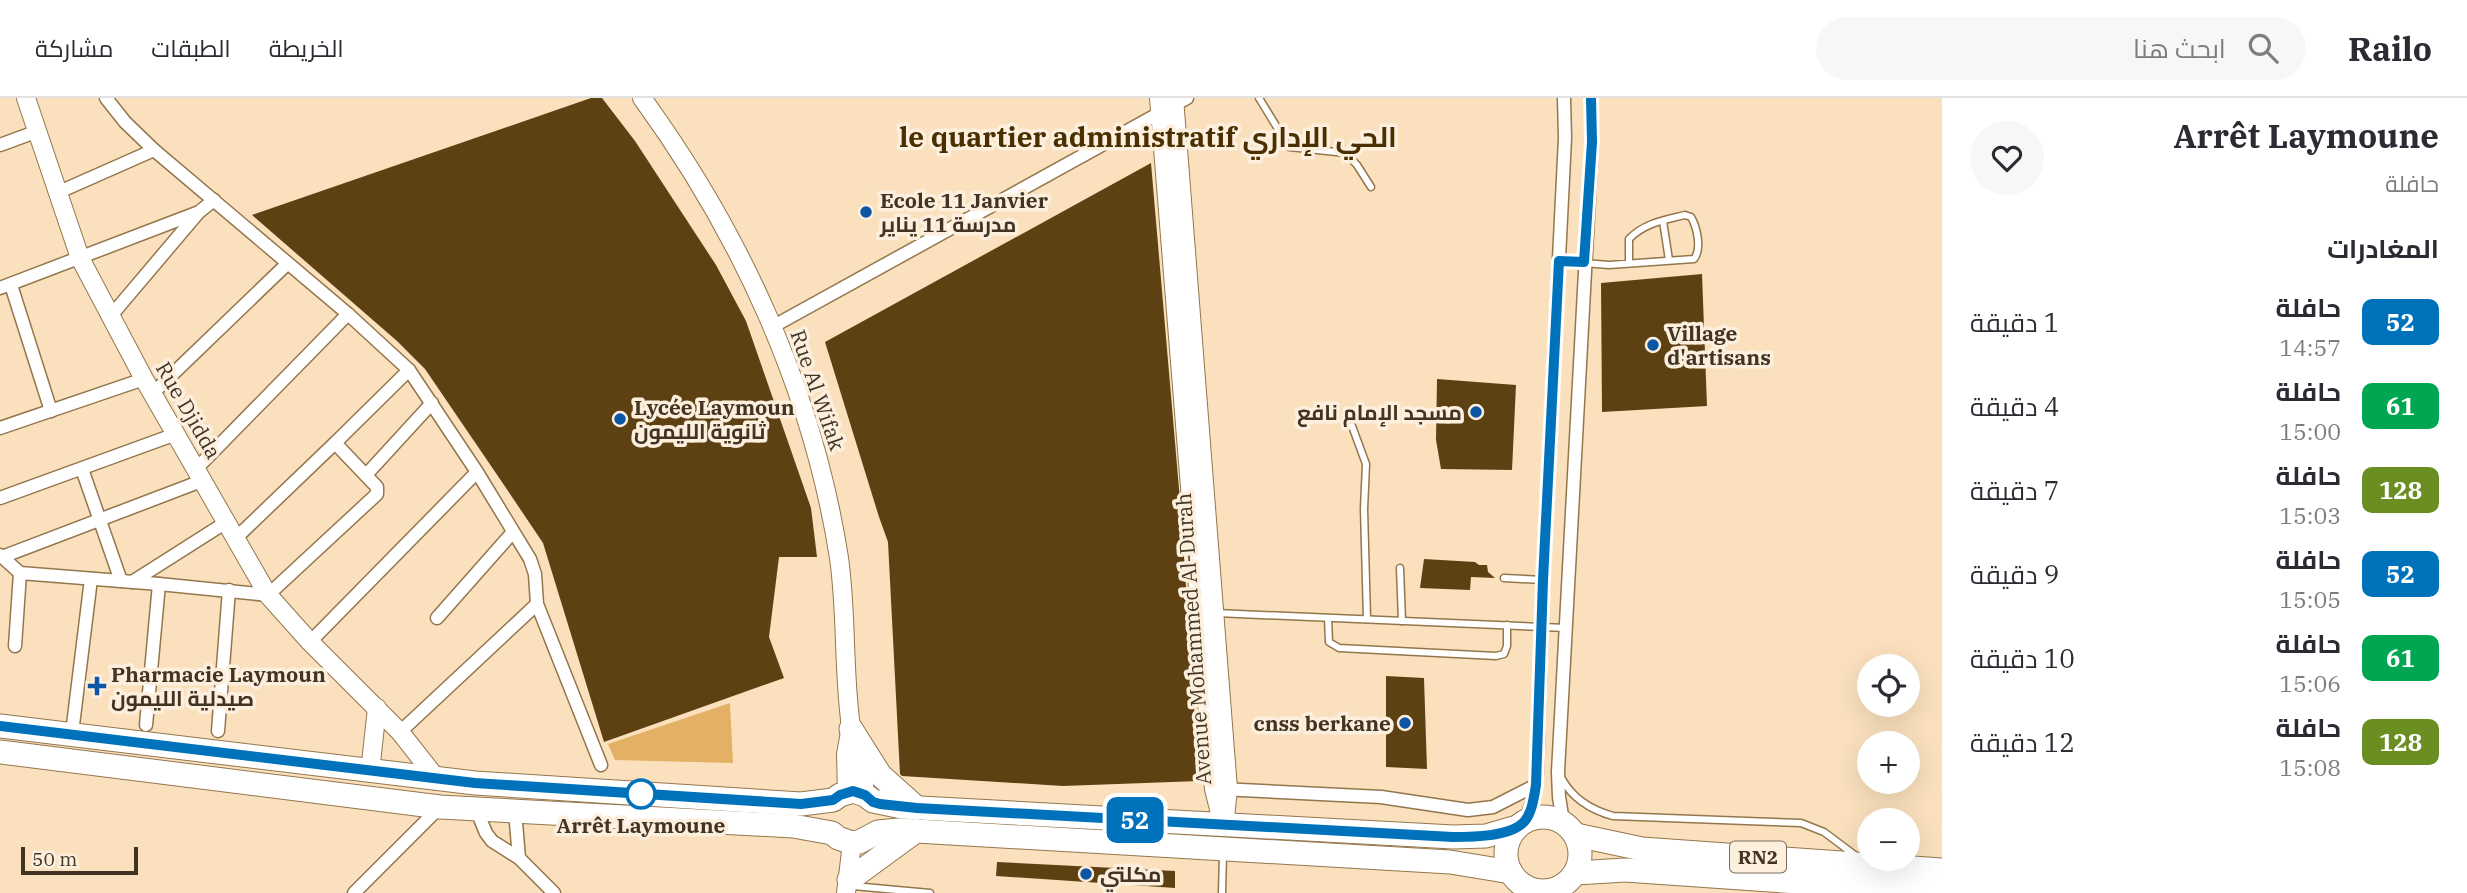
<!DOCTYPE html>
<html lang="ar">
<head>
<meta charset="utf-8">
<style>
	body { margin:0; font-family:"IBM Plex Serif",Cairo,serif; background:#f7f7f7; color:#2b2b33; direction:rtl; height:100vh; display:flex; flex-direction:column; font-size:26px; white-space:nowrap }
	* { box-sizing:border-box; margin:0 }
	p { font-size:23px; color:#7c7c81 }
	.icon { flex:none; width:38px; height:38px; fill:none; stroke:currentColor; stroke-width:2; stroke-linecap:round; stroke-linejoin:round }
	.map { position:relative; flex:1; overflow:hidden; direction:ltr }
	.drawer { display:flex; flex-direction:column; background:#fff; width:525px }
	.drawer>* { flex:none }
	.badge { padding:0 14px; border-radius:10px; font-size:24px; line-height:46px }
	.tools { position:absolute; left:1857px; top:556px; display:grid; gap:14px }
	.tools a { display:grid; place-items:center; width:63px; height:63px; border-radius:50%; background:#fff; box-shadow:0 7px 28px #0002; font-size:35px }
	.scale { position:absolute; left:21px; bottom:18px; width:117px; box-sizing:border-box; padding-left:7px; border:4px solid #413422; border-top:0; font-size:19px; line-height:24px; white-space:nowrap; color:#413422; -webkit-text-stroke:5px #fdefde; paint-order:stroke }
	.map>.badge { position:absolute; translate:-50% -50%; box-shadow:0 0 0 4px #fff }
	h2 { padding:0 28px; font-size:26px; line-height:63px }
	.round { display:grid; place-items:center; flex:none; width:74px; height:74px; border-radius:37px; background:#f7f7f7 }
	.headline { display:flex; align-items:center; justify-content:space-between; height:119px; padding:0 28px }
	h1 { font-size:33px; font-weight:700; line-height:52px }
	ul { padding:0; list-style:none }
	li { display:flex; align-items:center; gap:21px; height:84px; padding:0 28px }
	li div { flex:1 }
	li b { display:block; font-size:26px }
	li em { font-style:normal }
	li .badge { min-width:77px; font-weight:700; text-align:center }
	header { display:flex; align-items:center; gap:42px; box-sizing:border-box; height:98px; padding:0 35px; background:#fff; border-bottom:2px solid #e1e1e2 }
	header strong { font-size:33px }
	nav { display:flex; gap:38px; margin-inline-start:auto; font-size:24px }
	.search { width:490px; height:63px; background:#f7f7f7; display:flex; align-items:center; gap:18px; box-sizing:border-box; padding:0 24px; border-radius:38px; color:#7c7c81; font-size:26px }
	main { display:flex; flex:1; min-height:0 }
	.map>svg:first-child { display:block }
	.green { fill:#e4b066 }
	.building { fill:#5e4113 }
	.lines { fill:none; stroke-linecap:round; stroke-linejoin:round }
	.lane-casing { stroke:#94764c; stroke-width:9 }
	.street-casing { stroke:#94764c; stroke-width:15 }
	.secondary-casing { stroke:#94764c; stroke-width:20 }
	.highway-casing { stroke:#94764c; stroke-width:25 }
	.lane { stroke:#fff; stroke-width:6 }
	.street { stroke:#fff; stroke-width:12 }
	.secondary { stroke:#fff; stroke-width:18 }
	.highway { stroke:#fff; stroke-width:23 }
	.line-casing { stroke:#fff; stroke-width:16 }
	.line { stroke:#0072bc; stroke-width:10 }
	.poi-dot { fill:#0c56a5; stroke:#fdefde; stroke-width:2.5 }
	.stop-dot { fill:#fff; stroke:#0072bc; stroke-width:3.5 }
	.labels { text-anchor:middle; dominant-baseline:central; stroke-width:7; stroke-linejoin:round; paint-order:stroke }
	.shield { fill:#fdefde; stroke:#796c5a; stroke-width:2 }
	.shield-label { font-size:19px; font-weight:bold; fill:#413422 }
	.poi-label { font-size:21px; font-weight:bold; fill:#413422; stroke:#fdefde; text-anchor:start }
	.street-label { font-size:21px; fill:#413422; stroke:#fdefde }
	.stop-label { font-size:21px; font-weight:bold; fill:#413422; stroke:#fdefde }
	.district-label { font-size:28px; font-weight:bold; fill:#4a3001; stroke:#fdefde }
</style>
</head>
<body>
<header>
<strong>Railo</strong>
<div class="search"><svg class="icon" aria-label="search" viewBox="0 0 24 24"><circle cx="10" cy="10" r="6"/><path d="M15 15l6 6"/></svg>ابحث هنا</div>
<nav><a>الخريطة</a><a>الطبقات</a><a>مشاركة</a></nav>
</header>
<main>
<section class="drawer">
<div class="headline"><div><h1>Arrêt Laymoune</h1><p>حافلة</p></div><a class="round"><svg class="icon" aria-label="heart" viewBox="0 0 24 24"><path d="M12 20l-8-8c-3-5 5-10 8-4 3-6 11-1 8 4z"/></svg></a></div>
<h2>المغادرات</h2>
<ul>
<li><span class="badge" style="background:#0072bc;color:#fff">52</span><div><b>حافلة</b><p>14:57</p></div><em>1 دقيقة</em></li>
<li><span class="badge" style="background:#00a651;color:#fff">61</span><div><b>حافلة</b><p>15:00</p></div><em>4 دقيقة</em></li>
<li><span class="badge" style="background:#6b8e23;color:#fff">128</span><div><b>حافلة</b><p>15:03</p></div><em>7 دقيقة</em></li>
<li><span class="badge" style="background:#0072bc;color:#fff">52</span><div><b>حافلة</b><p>15:05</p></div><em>9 دقيقة</em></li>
<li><span class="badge" style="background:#00a651;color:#fff">61</span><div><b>حافلة</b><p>15:06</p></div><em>10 دقيقة</em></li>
<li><span class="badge" style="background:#6b8e23;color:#fff">128</span><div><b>حافلة</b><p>15:08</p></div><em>12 دقيقة</em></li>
</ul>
</section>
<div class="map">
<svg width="1942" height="795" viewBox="0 0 1942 795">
	<rect width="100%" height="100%" fill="#fae0bd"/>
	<path class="green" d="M730,605L733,665L615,662L608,646Z"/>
	<g class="building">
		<path d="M591,0H602L635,43L716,167L746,223L811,410L817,459H779L769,539L784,580L604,644L543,445L504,387L425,271L397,243L252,117Z"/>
		<path d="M1151,65L1181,414L1199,683L1063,688L902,678L900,676L888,444L879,419L825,244Z"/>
		<path d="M1702,176L1707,308L1602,314L1601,185Z"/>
		<path d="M1437,281L1516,287L1512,372L1441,371L1436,342Z"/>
		<path d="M1424,461L1475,464L1479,467H1487L1488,474L1495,480L1471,479L1470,492L1420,490Z"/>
		<path d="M1386,578L1424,580L1427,671L1386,669Z"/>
		<path d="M997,764L1175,773V790L996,778Z"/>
	</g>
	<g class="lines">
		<g class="lane-casing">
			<g id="lane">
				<path d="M1259,0L1289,49L1346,55L1357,67L1371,89"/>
				<path d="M1663,123L1669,162"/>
				<path d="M1559,163L1609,167L1694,161C1702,151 1697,129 1691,119L1685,117C1665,122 1644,125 1629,141V165"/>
				<path d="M1352,328L1366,366L1364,411L1367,521"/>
				<path d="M1400,470L1402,523"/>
				<path d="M1504,480L1543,482"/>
				<path d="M1216,515L1566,530"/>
				<path d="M1328,520L1329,544L1339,550L1496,558L1504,556L1507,548V527"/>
				<path d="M1562,681C1573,701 1591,712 1613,718L1801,725L1824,734L1856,758"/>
				<path d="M853,788L930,795"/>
				<path d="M1524,788L1528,795"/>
				<path d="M1222,795L1223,756"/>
				<path d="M1558,795L1562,788"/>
			</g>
		</g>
		<g class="street-casing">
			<g id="street">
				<path d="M106,0L125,24L154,52L348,216L409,272L477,374L530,461L535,476L537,506L601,667"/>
				<path d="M0,47L38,33"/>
				<path d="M59,94L154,52"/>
				<path d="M11,187L51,313"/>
				<path d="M0,190L199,114L214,102"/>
				<path d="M110,219L198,115"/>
				<path d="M772,229L1187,0"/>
				<path d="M152,296L287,166"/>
				<path d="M0,330L144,281"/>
				<path d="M197,370L348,216"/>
				<path d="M82,371L121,483"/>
				<path d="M366,377L432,305"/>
				<path d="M0,400L176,336"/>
				<path d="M236,440L335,345"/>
				<path d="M0,457L20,475L159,486L268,497L377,396V389L335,345L409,272"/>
				<path d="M2,459L204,382"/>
				<path d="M132,484L228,423"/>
				<path d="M437,520L513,434"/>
				<path d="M310,544L477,374"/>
				<path d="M15,548L20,475"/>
				<path d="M146,627L159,486"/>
				<path d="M218,633L229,492"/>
				<path d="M400,634L537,506"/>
				<path d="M72,635L91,481"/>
				<path d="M1221,691L1381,699L1468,712L1493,709L1536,687"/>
				<path d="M476,711L486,735L492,743L519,760L554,795"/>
				<path d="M515,713L519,760"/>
				<path d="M1525,723L1534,700L1537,674L1543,482L1565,40L1564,0"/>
				<path d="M1563,724L1559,699L1558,674L1592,44L1591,0"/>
				<path d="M354,795L440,709"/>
			</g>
		</g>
		<g class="secondary-casing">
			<g id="secondary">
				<path d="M26,0L80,160L144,281L268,497L310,544L400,634L437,681"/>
				<path d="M642,0C741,136 813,293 839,460C847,516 843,573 851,629C854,652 864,673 865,697"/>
				<path d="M1159,0L1214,691L1223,727"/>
				<path d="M1174,0L1228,691L1225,720"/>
				<path d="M370,674L377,610"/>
				<path d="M847,694L846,656L850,634"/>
				<path d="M846,795L852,745"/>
			</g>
		</g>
		<g class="highway-casing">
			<g id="highway">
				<path d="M0,628L475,685L801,706L833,702L840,697L853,693L865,697L873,703L902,709L1453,739L1486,738L1517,729"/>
				<path d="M851,631L880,677L917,710"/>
				<path d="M0,654L440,709L793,728L832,735L838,740L852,745L859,744L878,734L899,732L1450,764L1511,774"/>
				<circle cx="1543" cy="756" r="37"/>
				<path d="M1576,737L1642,751L1942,772"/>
				<path d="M1576,775L1625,772L1942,794"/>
				<path d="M849,782L916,733"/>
			</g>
		</g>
		<use href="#lane" class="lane"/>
		<use href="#street" class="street"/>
		<use href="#secondary" class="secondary"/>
		<use href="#highway" class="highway"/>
	</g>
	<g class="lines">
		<g class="line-casing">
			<path id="line" d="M0,628L475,685L801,706L833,702L840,697L853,693L865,697L873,704L880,706L917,710L1453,739C1472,739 1509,739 1524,724C1532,715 1534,699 1536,687L1543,482L1559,163L1584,164L1592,44L1591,0"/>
		</g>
		<use href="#line" class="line"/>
	</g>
	<g class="poi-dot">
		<circle cx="866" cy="114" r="7"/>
		<circle cx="1653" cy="247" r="7"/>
		<circle cx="1476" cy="314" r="7"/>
		<circle cx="620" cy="321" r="7"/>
		<path d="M93.5 577.5h7v7h7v7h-7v7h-7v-7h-7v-7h7z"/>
		<circle cx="1405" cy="625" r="7"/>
		<circle cx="1086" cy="776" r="7"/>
	</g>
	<circle class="stop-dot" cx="641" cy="696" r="14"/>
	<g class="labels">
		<rect class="shield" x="1730" y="743.5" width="56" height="31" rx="5"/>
		<g class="shield-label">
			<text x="1758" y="759">RN2</text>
		</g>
		<g class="poi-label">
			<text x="880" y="102">Ecole 11 Janvier<tspan x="880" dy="24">مدرسة 11 يناير</tspan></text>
			<text x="1667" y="235">Village<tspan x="1667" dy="24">d'artisans</tspan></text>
			<text x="634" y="309">Lycée Laymoun<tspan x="634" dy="24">ثانوية الليمون</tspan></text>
			<text x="1462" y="314" text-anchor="end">مسجد الإمام نافع</text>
			<text x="111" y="576">Pharmacie Laymoun<tspan x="111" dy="24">صيدلية الليمون</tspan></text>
			<text x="1391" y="625" text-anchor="end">cnss berkane</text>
			<text x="1100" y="776">مكلتي</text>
		</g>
		<g class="street-label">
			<text transform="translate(818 292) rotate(71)">Rue Al Wifak</text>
			<text transform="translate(189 312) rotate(60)">Rue Djidda</text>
			<text transform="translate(1193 541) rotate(-94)">Avenue Mohammed Al-Durah</text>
		</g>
		<g class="stop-label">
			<text x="641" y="727">Arrêt Laymoune</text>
		</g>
		<g class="district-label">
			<text x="1148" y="38">le quartier administratif الحي الإداري</text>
		</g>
	</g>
</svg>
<div class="tools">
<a><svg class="icon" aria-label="locate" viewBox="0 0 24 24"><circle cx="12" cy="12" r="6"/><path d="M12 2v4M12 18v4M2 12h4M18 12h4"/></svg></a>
<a>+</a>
<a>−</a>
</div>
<div class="scale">50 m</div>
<b class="badge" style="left:1135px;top:722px;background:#0072bc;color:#fff">52</b>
</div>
</main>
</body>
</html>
